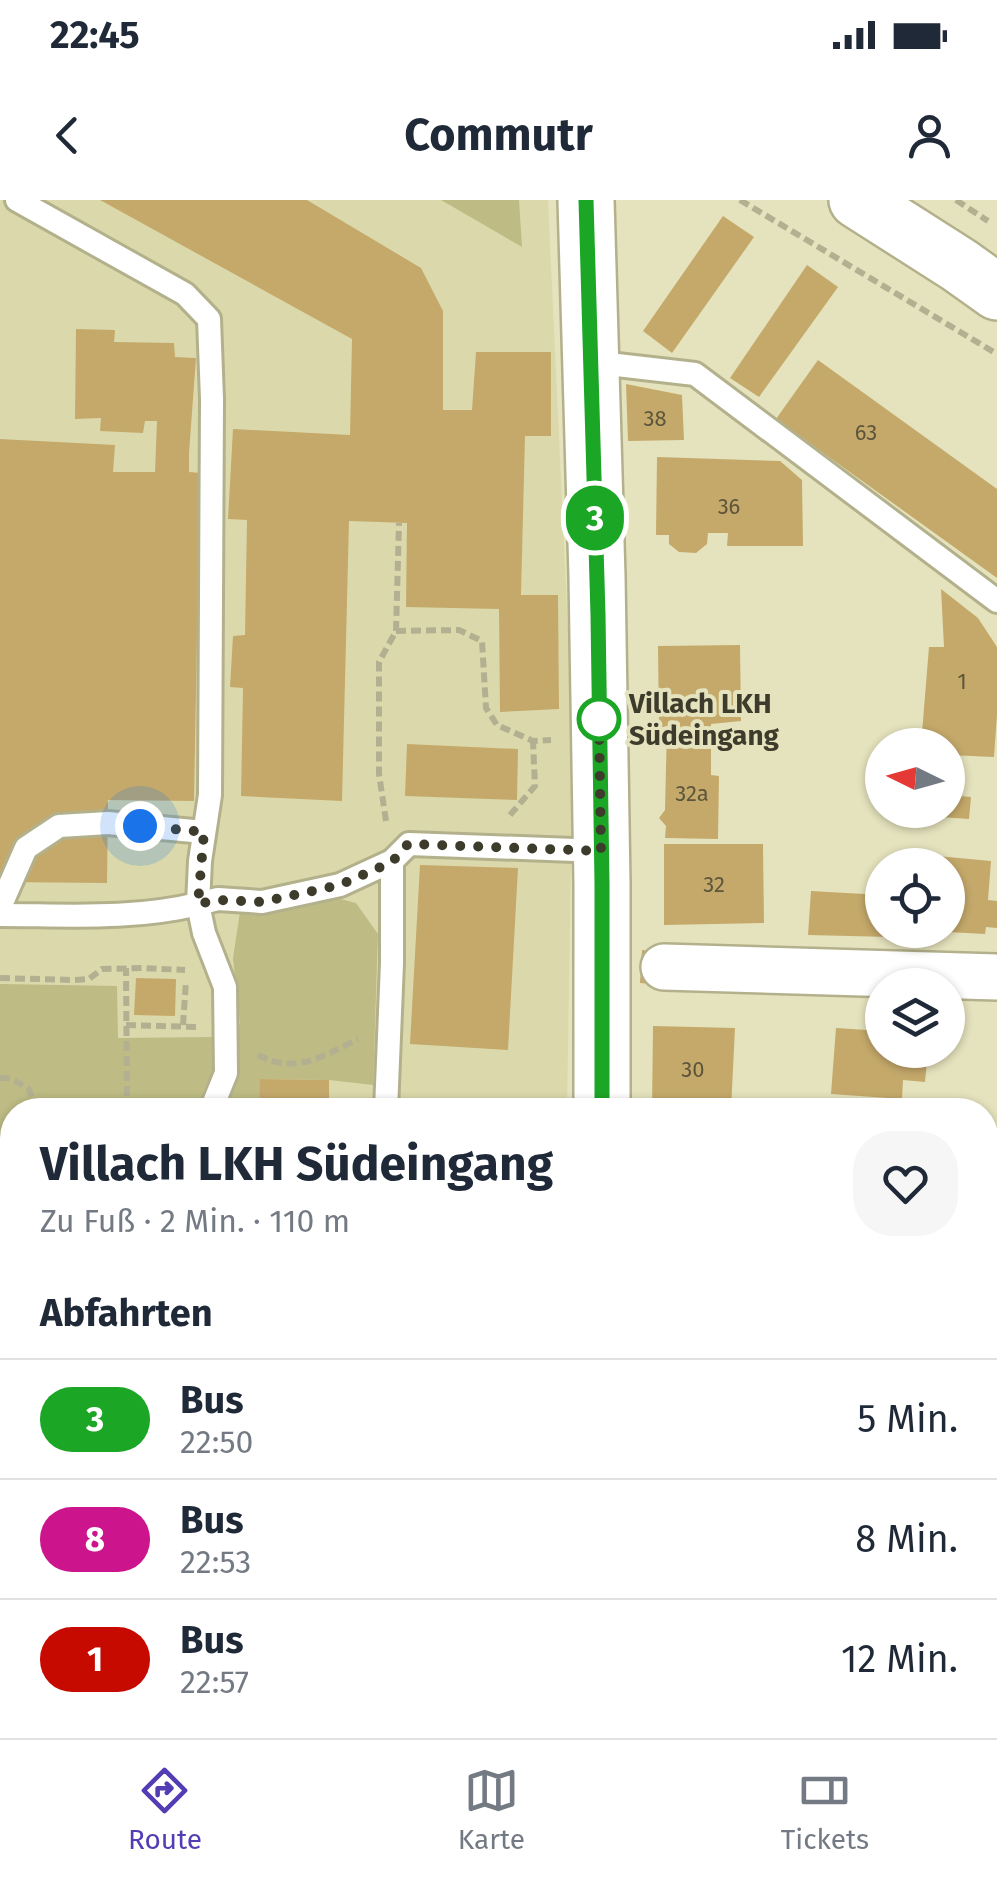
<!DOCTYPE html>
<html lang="de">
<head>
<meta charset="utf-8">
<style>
	body { margin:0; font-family:"Fira Sans",sans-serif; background:#f6f6f7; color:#1f2937; height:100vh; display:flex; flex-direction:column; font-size:38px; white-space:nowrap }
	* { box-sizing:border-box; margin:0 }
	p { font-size:32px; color:#747a83 }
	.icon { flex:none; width:55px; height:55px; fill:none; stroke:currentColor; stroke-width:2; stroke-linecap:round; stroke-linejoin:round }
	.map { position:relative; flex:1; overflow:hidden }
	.drawer { position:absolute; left:0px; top:898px; width:998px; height:642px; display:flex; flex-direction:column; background:#fff; border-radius:40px 40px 0 0; box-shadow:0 2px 8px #0004 }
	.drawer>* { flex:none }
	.badge { padding:0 20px; border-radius:32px; font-size:35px; line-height:65px }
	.needle { width:65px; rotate:275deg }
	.tools { position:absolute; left:865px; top:528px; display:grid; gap:20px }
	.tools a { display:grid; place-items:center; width:100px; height:100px; border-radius:50%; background:#fff; box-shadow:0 2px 8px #0004; font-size:50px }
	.you { position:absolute; width:50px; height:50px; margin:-25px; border:8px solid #fff; border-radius:50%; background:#1a73e8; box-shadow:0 0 0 15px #1a73e833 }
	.map>.badge { position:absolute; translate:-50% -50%; box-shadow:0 0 0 5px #fff }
	h2 { padding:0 40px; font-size:38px; line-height:90px }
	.round { display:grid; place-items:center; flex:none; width:105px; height:105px; border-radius:40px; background:#f6f6f7 }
	.head { display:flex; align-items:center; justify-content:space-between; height:170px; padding:0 40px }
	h1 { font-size:48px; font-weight:700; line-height:75px }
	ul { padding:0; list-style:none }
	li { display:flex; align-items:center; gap:30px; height:120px; padding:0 40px; border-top:2px solid #e0e1e3 }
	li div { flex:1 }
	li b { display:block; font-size:38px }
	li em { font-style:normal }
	li .badge { min-width:110px; font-weight:700; text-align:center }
	.status { display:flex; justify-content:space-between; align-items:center; height:70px; padding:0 50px; background:#fff; direction:ltr }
	.status svg { height:28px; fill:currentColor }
	header { display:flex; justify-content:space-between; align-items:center; height:130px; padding:0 40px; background:#fff; font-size:45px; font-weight:700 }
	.tab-bar { display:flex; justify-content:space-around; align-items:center; height:140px; border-top:2px solid #e0e1e3; background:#fff; font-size:28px; color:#747a83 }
	.tab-bar a { display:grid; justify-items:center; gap:5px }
	.tab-bar .selected { color:#533cb4 }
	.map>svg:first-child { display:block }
	.built { fill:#dbd9ab }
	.green { fill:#bebc84 }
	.building { fill:#c5a96b }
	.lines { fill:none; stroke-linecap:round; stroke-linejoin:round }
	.service-casing { stroke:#b3b18c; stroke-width:28 }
	.minor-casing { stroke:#b3b18c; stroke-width:50 }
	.tertiary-casing { stroke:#b3b18c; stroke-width:60 }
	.primary-casing { stroke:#b3b18c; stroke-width:60 }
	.path { stroke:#b2b091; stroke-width:6; stroke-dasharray:10 5; stroke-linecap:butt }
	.service { stroke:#fff; stroke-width:22 }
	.minor { stroke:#fff; stroke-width:45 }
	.tertiary { stroke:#fff; stroke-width:55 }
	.primary { stroke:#fff; stroke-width:55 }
	.line-casing { stroke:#fff; stroke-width:22 }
	.line { stroke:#1ba626; stroke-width:15 }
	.walk { stroke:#3c3b2c; stroke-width:10; stroke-dasharray:0 18 }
	.stop-dot { fill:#fff; stroke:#1ba626; stroke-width:5 }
	.labels { text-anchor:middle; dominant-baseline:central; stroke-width:8; stroke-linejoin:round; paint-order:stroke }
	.number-label { font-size:22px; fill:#5e563c }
	.stop-label { font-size:28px; font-weight:bold; fill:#3c3b2c; stroke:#e5e3bd; text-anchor:start }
</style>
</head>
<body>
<div class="status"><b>22:45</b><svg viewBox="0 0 49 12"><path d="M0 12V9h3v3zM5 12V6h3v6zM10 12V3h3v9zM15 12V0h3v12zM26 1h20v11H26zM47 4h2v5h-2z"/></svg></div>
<header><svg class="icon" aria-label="back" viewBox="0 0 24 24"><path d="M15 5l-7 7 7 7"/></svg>Commutr<svg class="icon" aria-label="person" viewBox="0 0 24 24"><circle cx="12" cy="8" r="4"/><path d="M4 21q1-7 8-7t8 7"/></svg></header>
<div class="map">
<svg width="997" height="1538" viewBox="0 0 997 1538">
	<rect width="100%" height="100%" fill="#e5e3bd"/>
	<path class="built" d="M0,0H548L573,538L567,910H12V1466L0,1465Z"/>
	<g class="green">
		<path d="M441,0H519L522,47Z"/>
		<path d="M325,695L356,703L378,734L373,885L329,880L261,879L259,910H12V1015H0V784L117,786L118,838L211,837L240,824L233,758L240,712Z"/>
	</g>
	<g class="building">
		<path d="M100,0H307L421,68L443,111V210H472L476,152H551V236H525L521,395H558L559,509L500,512L499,409L406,407L407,323L349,321L342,601L241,596L243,488L230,487L233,436L245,435L247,320L228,319L233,229L350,235L352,139Z"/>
		<path d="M723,16L754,37L672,153L643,131Z"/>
		<path d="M807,65L838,87L759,197L730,178Z"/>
		<path d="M76,129L115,130L114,142L174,143L175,157L196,158L189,253V272L200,273L194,601L108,600L107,683L0,682V239L115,245L113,272H155L157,221H145L143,233L100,231L101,218L75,219Z"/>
		<path d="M818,160L997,289V378L776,219Z"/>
		<path d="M626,184L682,195L684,240L628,241Z"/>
		<path d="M657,257L780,261L802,280L803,346H727L728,333H708L707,344L696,353L679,352L669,344V335H656Z"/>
		<path d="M941,389L978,418L997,447V515L994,557L948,555V545H921L929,447H944Z"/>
		<path d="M740,445L741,521L711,524V575L719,576L718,639L665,638L666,626L659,618L665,610L667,526L659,528L658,446Z"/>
		<path d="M407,544L518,549L517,600L405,596Z"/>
		<path d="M948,595L971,597L969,619L924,616L925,610H948Z"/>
		<path d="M664,644H763L764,723L664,725Z"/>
		<path d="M926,655L991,661L988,700L997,701V728L986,727L985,734L948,732V665H925Z"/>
		<path d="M420,665L518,668L508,850L410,844Z"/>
		<path d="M811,691L882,695V730H891V737L808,735Z"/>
		<path d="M642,750L652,751L651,784L640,783Z"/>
		<path d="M136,778L176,779L175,816L134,815Z"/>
		<path d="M653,826L735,828L731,910H652Z"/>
		<path d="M836,828L882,831V850H928L925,882L903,880L902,899L831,894Z"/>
		<path d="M260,879L329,880V910H259Z"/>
		<path d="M990,1051L997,1052V1110L985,1109Z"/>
		<path d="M985,1205L993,1206L991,1234L997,1235V1313L985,1311Z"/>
		<path d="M985,1427H997V1538H948V1534L914,1530V1528H985Z"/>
	</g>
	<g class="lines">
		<g class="service-casing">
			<g id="service">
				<path d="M591,162L695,174L997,401"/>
				<path d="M0,707L26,648L59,626L108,623L204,632"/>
				<path d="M0,715C66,715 133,720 198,704L200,661L210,595L212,199L209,119L185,94L17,0"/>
				<path d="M211,910L226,873L225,787L204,733L198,704L218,699L262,702L340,685L392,661L409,644L601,651"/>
				<path d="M386,910L392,763V661"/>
			</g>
		</g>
		<g class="minor-casing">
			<g id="minor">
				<path d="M664,767L997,777"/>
				<path d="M0,1488L12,1491"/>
				<path d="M231,1528L300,1538"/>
				<path d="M156,1538L158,1528"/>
			</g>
		</g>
		<g class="tertiary-casing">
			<g id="tertiary">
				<path d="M586,0L597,376L602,684V910"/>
				<path d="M490,1538L496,1528"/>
			</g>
		</g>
		<g class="primary-casing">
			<path id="primary" d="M857,0L959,65L997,92"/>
		</g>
		<g class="path">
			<path d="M740,0L997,154"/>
			<path d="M956,0L988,21"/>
			<path d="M396,431L459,430L482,441L486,508L497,525L533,541L551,540"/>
			<path d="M510,615L535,586L533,541"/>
			<path d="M386,621L379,574V462L396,431L399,323"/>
			<path d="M0,778L74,780L89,779L102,769L142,768L185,770"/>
			<path d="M126,825L197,827"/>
			<path d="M183,825L186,781"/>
			<path d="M258,855C296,875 323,856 358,839"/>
			<path d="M0,878H10L29,889L36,910"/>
			<path d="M75,910L82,903L127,901L126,768"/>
			<path d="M0,948L12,946"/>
		</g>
		<use href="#service" class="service"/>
		<use href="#minor" class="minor"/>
		<use href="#tertiary" class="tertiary"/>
		<use href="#primary" class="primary"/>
	</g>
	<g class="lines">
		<g class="line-casing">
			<path id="line" d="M586,0L598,415L602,684V910"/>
		</g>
		<use href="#line" class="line"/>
		<path class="walk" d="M140,626L204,632L198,704L218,700L262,702L340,685L392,662L408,644L601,651L599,519"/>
	</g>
	<circle class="stop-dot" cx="599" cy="519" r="20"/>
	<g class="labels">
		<g class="number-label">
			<text x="655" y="218">38</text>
			<text x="866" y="232">63</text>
			<text x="729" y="306">36</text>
			<text x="962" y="481">1</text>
			<text x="692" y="593">32a</text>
			<text x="714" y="684">32</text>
			<text x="693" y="869">30</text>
		</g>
		<g class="stop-label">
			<text x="629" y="503">Villach LKH<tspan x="629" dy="32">Südeingang</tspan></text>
		</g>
	</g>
</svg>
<div class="tools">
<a><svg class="needle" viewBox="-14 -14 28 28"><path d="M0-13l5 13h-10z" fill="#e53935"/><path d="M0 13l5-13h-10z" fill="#747a83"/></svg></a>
<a><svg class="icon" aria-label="locate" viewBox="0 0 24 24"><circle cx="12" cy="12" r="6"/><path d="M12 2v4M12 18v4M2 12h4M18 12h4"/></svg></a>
<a><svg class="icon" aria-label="layers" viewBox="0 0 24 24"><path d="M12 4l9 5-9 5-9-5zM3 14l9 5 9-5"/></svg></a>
</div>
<div class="you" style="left:140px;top:626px"></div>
<b class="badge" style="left:595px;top:318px;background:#1ba626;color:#fff">3</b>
<section class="drawer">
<div class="head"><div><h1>Villach LKH Südeingang</h1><p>Zu Fuß · 2 Min. · 110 m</p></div><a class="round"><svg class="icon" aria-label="heart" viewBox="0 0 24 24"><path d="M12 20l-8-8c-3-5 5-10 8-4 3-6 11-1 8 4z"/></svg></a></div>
<h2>Abfahrten</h2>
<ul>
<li><span class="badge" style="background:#1ba626;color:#fff">3</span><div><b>Bus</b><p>22:50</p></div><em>5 Min.</em></li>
<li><span class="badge" style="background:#cc148c;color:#fff">8</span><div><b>Bus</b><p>22:53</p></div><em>8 Min.</em></li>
<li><span class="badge" style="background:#c70a00;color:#fff">1</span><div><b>Bus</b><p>22:57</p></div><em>12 Min.</em></li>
</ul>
</section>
</div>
<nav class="tab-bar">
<a class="selected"><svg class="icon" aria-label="directions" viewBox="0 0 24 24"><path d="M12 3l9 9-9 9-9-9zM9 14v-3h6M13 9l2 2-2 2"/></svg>Route</a>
<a><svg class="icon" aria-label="map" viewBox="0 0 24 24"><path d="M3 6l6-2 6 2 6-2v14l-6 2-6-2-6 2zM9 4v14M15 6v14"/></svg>Karte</a>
<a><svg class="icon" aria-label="tickets" viewBox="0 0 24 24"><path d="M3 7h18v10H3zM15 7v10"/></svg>Tickets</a>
</nav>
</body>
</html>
